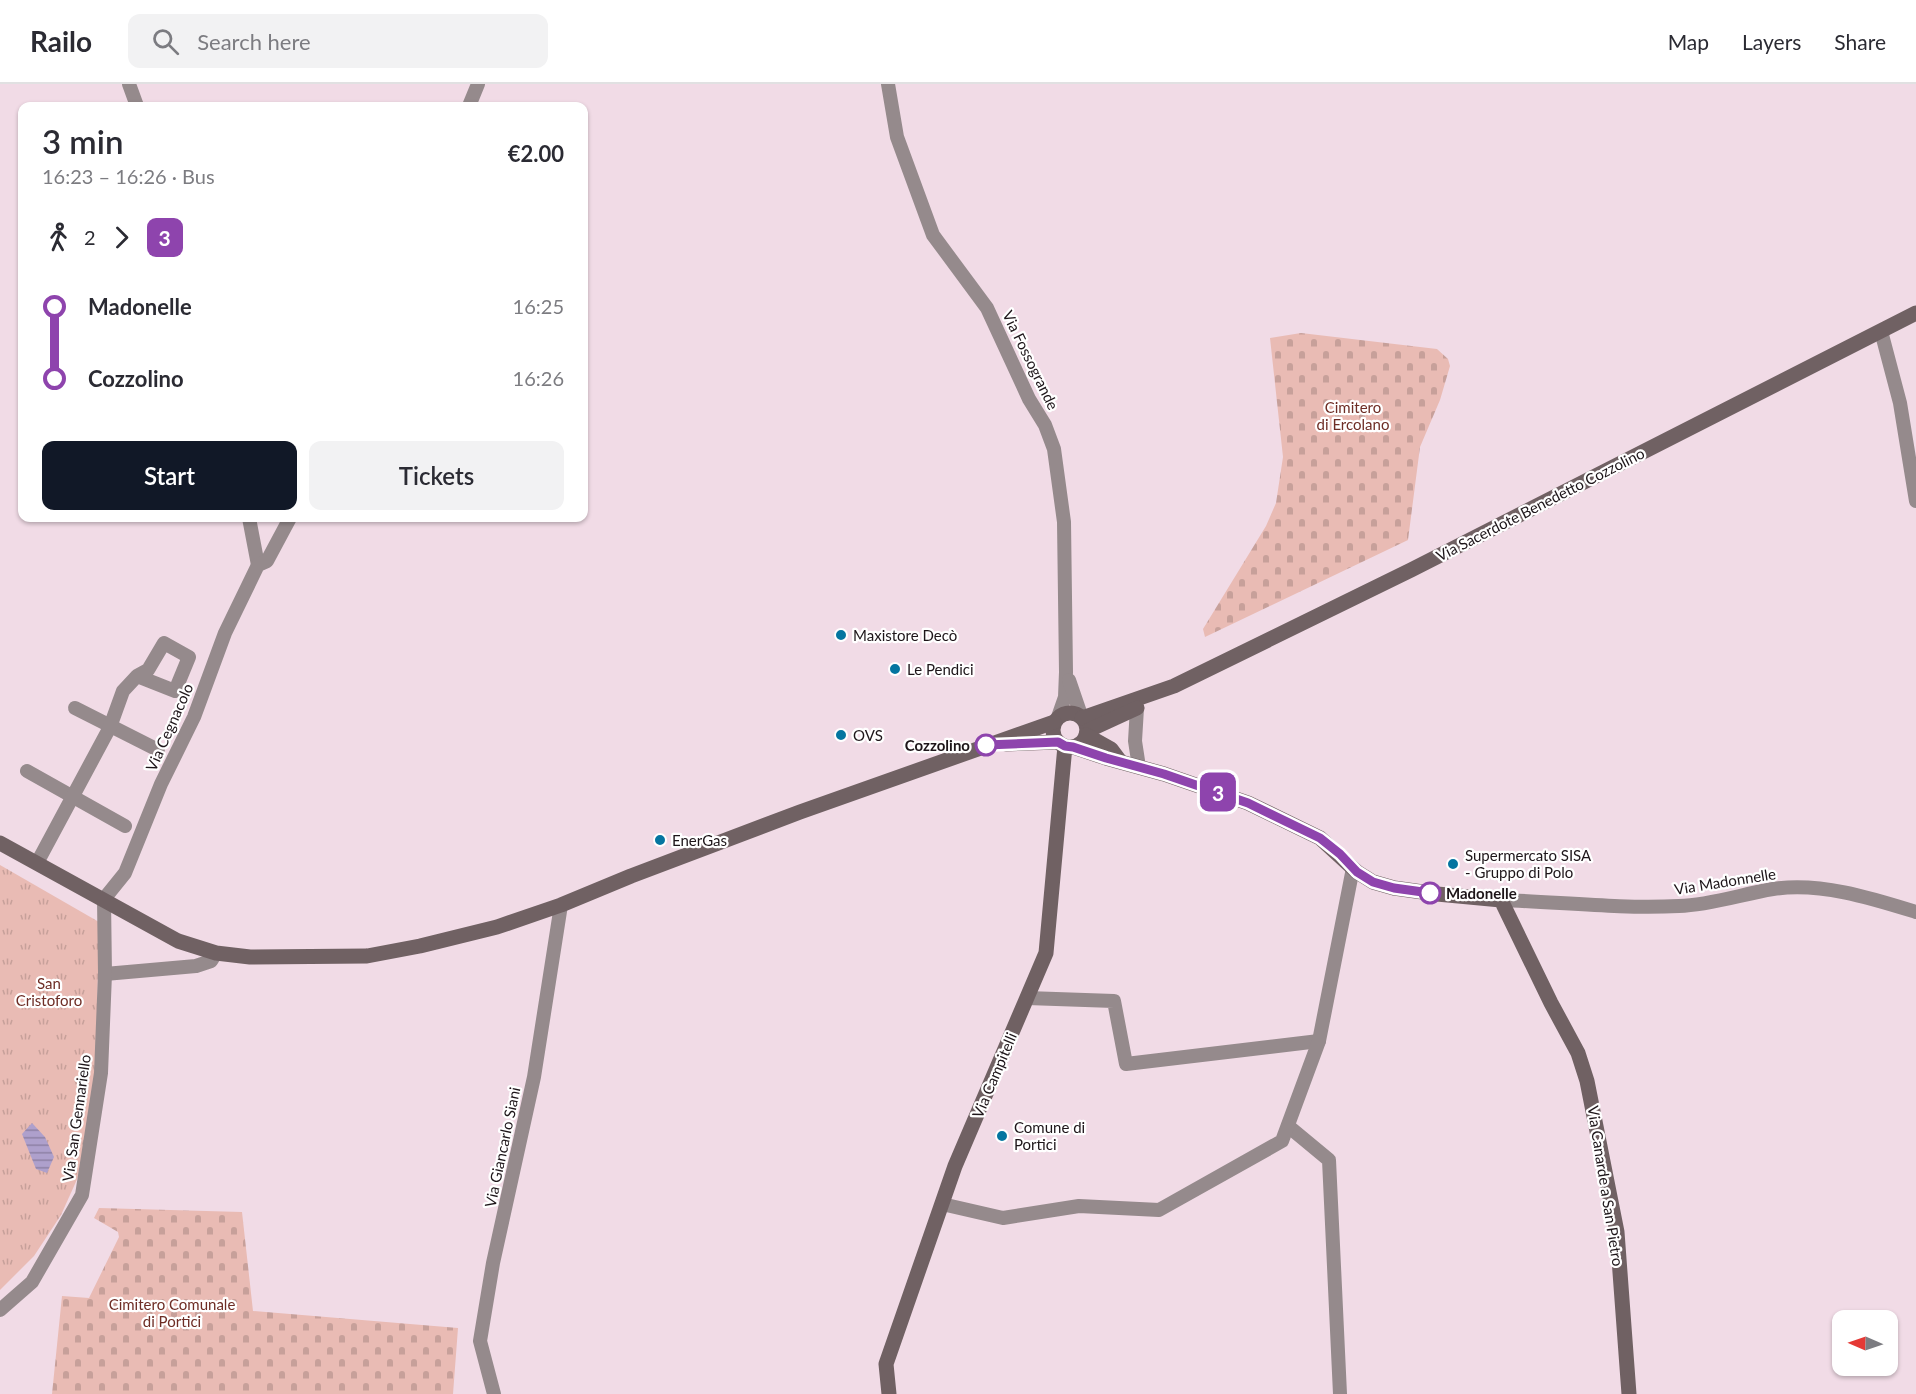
<!DOCTYPE html>
<html lang="en">
<head>
<meta charset="utf-8">
<style>
	body { margin:0; font-family:Lato,sans-serif; background:#f2f2f3; color:#2b2b33; height:100vh; display:flex; flex-direction:column; font-size:22px; white-space:nowrap }
	* { box-sizing:border-box; margin:0 }
	p { font-size:20px; color:#7c7c81 }
	.icon { flex:none; width:33px; height:33px; fill:none; stroke:currentColor; stroke-width:2; stroke-linecap:round; stroke-linejoin:round }
	.map { position:relative; flex:1; overflow:hidden }
	.panel { position:absolute; left:18px; top:18px; width:570px; height:420px; display:flex; flex-direction:column; background:#fff; border-radius:12px; box-shadow:0 2px 4px #0004 }
	.panel>* { flex:none }
	.badge { padding:0 12px; border-radius:9px; font-size:21px; line-height:39px }
	.needle { width:39px; rotate:272deg }
	.controls { position:absolute; left:1832px; top:1226px; display:grid; gap:12px }
	.controls a { display:grid; place-items:center; width:66px; height:66px; border-radius:12px; background:#fff; box-shadow:0 2px 4px #0004; font-size:30px }
	.map>.badge { position:absolute; translate:-50% -50%; box-shadow:0 0 0 3px #fff }
	.legs { display:flex; align-items:center; gap:9px; height:66px; padding:0 24px; font-size:20px }
	.legs p { margin-inline-start:auto }
	.summary { display:flex; align-items:center; justify-content:space-between; height:102px; padding:0 24px }
	h1 { font-size:33px; font-weight:600; line-height:45px }
	.cta { display:flex; gap:12px; margin-top:auto; padding:12px 24px }
	.cta a { flex:1; height:69px; border-radius:12px; background:#111827; color:#fff; font-size:24px; font-weight:600; line-height:69px; text-align:center }
	.cta a+a { background:#f2f2f3; color:#2b2b33 }
	ul { padding:0 24px; list-style:none }
	li { display:flex; align-items:center; gap:21px; height:72px; font-size:22px }
	li i { display:grid; place-items:center; width:9px; height:100%; margin:0 8px; background:currentColor }
	li i::after { content:''; width:15px; height:15px; margin:-8px; border:4px solid; border-radius:50%; background:#fff }
	li p { margin-inline-start:auto }
	li:first-child i { background:linear-gradient(#0000 50%,currentColor 0) }
	li:last-child i { background:linear-gradient(currentColor 50%,#0000 0) }
	header { display:flex; align-items:center; gap:36px; box-sizing:border-box; height:84px; padding:0 30px; background:#fff; border-bottom:2px solid #e1e1e2 }
	header strong { font-size:28px }
	nav { display:flex; gap:33px; margin-inline-start:auto; font-size:21px }
	.search { width:420px; height:54px; background:#f2f2f3; display:flex; align-items:center; gap:15px; box-sizing:border-box; padding:0 21px; border-radius:12px; color:#7c7c81; font-size:22px }
	.map>svg:first-child { display:block }
	.cemetery { fill:url(#cemetery-stones) }
	.park { fill:url(#park-tufts) }
	.water { fill:url(#water-rules) }
	.lines { fill:none; stroke-linecap:round; stroke-linejoin:round }
	.street { stroke:#958a8c; stroke-width:14 }
	.secondary { stroke:#706163; stroke-width:15 }
	.line-1-casing { stroke:#fff; stroke-width:14 }
	.line-1 { stroke:#8e44ad; stroke-width:9 }
	.poi-dot { fill:#0475a0; stroke:#fff; stroke-width:2 }
	.stop-1-dot { fill:#fff; stroke:#8e44ad; stroke-width:3 }
	.labels { text-anchor:middle; dominant-baseline:central; stroke-width:4.5; stroke-linejoin:round; paint-order:stroke }
	.street-label { font-size:15px; fill:#1d1519; stroke:#fff }
	.park-label { font-size:15px; fill:#6e2d25; stroke:#fff }
	.poi-label { font-size:15px; fill:#1d1519; stroke:#fff; text-anchor:start }
	.stop-label { font-size:15px; font-weight:bold; fill:#1d1519; stroke:#fff; text-anchor:end }
</style>
</head>
<body>
<header>
<strong>Railo</strong>
<div class="search"><svg class="icon" aria-label="search" viewBox="0 0 24 24"><circle cx="10" cy="10" r="6"/><path d="M15 15l6 6"/></svg>Search here</div>
<nav><a>Map</a><a>Layers</a><a>Share</a></nav>
</header>
<div class="map">
<svg width="1916" height="1310" viewBox="0 0 1916 1310">
	<defs>
		<pattern id="cemetery-stones" width="16" height="16" patternUnits="userSpaceOnUse" patternTransform="scale(1.5)"><rect width="16" height="16" fill="#e9bbb4"/><path d="M2 7V4a2 2 0 0 1 4 0v3zM10 15v-3a2 2 0 0 1 4 0v3z" fill="#c7a09a"/></pattern>
		<pattern id="park-tufts" width="24" height="20" patternUnits="userSpaceOnUse" patternTransform="scale(1.5)"><rect width="24" height="20" fill="#e9bbb4"/><path d="M3 7l-1-3M5 7V3M7 7l1-3M15 17l-1-3M17 17v-4M19 17l1-3" fill="none" stroke="#c7a09a"/></pattern>
		<pattern id="water-rules" width="6" height="5" patternUnits="userSpaceOnUse" patternTransform="scale(1.5)"><rect width="6" height="5" fill="#aea0cc"/><path d="M0 2.5h6" fill="none" stroke="#8d81a5"/></pattern>
	</defs>
	<rect width="100%" height="100%" fill="#f1dbe6"/>
	<g class="cemetery">
		<path d="M1301,249L1437,265L1448,275L1450,282L1440,316L1420,363L1408,456L1205,553L1203,545L1266,442L1276,419L1283,373L1270,254Z"/>
		<path d="M99,1124L242,1128L253,1227L458,1244L453,1310H52L62,1212L89,1214L119,1153L118,1148L94,1134Z"/>
	</g>
	<path class="park" d="M0,781L99,838L96,986L79,1091L61,1131L34,1172L0,1206Z"/>
	<path class="water" d="M32,1039L45,1053L54,1073L47,1089L36,1085L22,1050Z"/>
	<g class="lines">
		<g class="street">
			<path d="M129,0L137,22"/>
			<path d="M888,0L897,53L933,151L987,224L1029,315L1045,341L1054,365L1064,438L1066,588L1065,613L1058,633"/>
			<path d="M469,22L478,0"/>
			<path d="M1881,247L1900,319L1916,417"/>
			<path d="M249,434L258,481"/>
			<path d="M1069,596L1082,634"/>
			<path d="M75,624L158,666"/>
			<path d="M1137,624L1135,657L1139,683"/>
			<path d="M27,687L125,742"/>
			<path d="M37,779L110,643L123,607L137,592L175,607L189,573L164,559L148,586L137,592"/>
			<path d="M1501,816C1560,818 1620,825 1679,822C1711,821 1742,810 1773,805C1821,798 1871,814 1916,828"/>
			<path d="M105,890L196,882L211,877L216,869"/>
			<path d="M1027,914L1114,917L1126,980L1319,957"/>
			<path d="M1288,1042L1329,1076L1340,1310"/>
			<path d="M942,1120L1003,1134L1079,1122L1159,1126L1282,1057L1319,957L1353,784"/>
			<path d="M0,1226L32,1198L82,1111L101,989L105,890L104,815L125,789L161,700L194,633L225,549L258,481L267,477L290,434"/>
			<path d="M494,1310L480,1257L493,1179L534,993L561,821"/>
		</g>
		<g class="secondary">
			<circle cx="1070" cy="646" r="17"/>
			<path d="M1082,634L1174,602L1411,486L1916,229"/>
			<path d="M1087,647L1137,624"/>
			<path d="M1086,651L1111,665L1120,677"/>
			<path d="M1006,660L1058,658"/>
			<path d="M1073,663L1106,674L1164,690L1248,719L1320,754L1357,788L1373,798L1394,804L1437,810L1501,816L1551,919L1578,969L1587,997L1617,1148L1629,1310"/>
			<path d="M0,759L178,857L216,869L250,873L367,872L420,862L497,843L561,821L631,792L800,728L1054,638"/>
			<path d="M889,1310L886,1280L955,1082L1046,869L1065,662"/>
		</g>
	</g>
	<g class="lines">
		<g class="line-1-casing">
			<path id="line-1" d="M986,661L1058,658L1065,662L1073,663L1106,674L1164,690L1248,719L1320,754L1340,770L1357,788L1373,798L1394,804L1430,809"/>
		</g>
		<use href="#line-1" class="line-1"/>
	</g>
	<g class="poi-dot">
		<circle cx="841" cy="551" r="6"/>
		<circle cx="895" cy="585" r="6"/>
		<circle cx="841" cy="651" r="6"/>
		<circle cx="660" cy="756" r="6"/>
		<circle cx="1453" cy="780" r="6"/>
		<circle cx="1002" cy="1052" r="6"/>
	</g>
	<g class="stop-1-dot">
		<circle cx="986" cy="661" r="10"/>
		<circle cx="1430" cy="809" r="10"/>
	</g>
	<g class="labels">
		<g class="street-label">
			<text transform="translate(1031 276) rotate(64)">Via Fossogrande</text>
			<text transform="translate(1540 420) rotate(-27)">Via Sacerdote Benedetto Cozzolino</text>
			<text transform="translate(169 643) rotate(-66)">Via Cegnacolo</text>
			<text transform="translate(1725 797) rotate(-9)">Via Madonnelle</text>
			<text transform="translate(994 991) rotate(-67)">Via Campitelli</text>
			<text transform="translate(76 1034) rotate(-82)">Via San Gennariello</text>
			<text transform="translate(502 1063) rotate(-78)">Via Giancarlo Siani</text>
			<text transform="translate(1606 1102) rotate(81)">Via Canarde a San Pietro</text>
		</g>
		<g class="park-label">
			<text x="1353" y="323">Cimitero<tspan x="1353" dy="17">di Ercolano</tspan></text>
			<text x="49" y="899">San<tspan x="49" dy="17">Cristoforo</tspan></text>
			<text x="172" y="1220">Cimitero Comunale<tspan x="172" dy="17">di Portici</tspan></text>
		</g>
		<g class="poi-label">
			<text x="853" y="551">Maxistore Decò</text>
			<text x="907" y="585">Le Pendici</text>
			<text x="853" y="651">OVS</text>
			<text x="672" y="756">EnerGas</text>
			<text x="1465" y="771">Supermercato SISA<tspan x="1465" dy="17">- Gruppo di Polo</tspan></text>
			<text x="1014" y="1043">Comune di<tspan x="1014" dy="17">Portici</tspan></text>
		</g>
		<g class="stop-label">
			<text x="970" y="661">Cozzolino</text>
			<text x="1446" y="809" text-anchor="start">Madonelle</text>
		</g>
	</g>
</svg>
<div class="controls">
<a><svg class="needle" viewBox="-14 -14 28 28"><path d="M0-13l5 13h-10z" fill="#e53935"/><path d="M0 13l5-13h-10z" fill="#7c7c81"/></svg></a>
</div>
<b class="badge" style="left:1218px;top:708px;background:#8e44ad;color:#fff">3</b>
<section class="panel">
<div class="summary"><div><h1>3 min</h1><p>16:23 – 16:26 · Bus</p></div><b>€2.00</b></div>
<div class="legs"><svg class="icon" aria-label="walk" viewBox="0 0 24 24"><circle cx="13" cy="4" r="2"/><path d="M13 8l-2 6 4 7M11 14l-3 7M7 12l3-4h3l4 4"/></svg>2<svg class="icon" aria-label="forward" viewBox="0 0 24 24"><path d="M9 5l7 7-7 7"/></svg><b class="badge" style="background:#8e44ad;color:#fff">3</b></div>
<ul>
<li><i style="color:#8e44ad"></i><b>Madonelle</b><p>16:25</p></li>
<li><i style="color:#8e44ad"></i><b>Cozzolino</b><p>16:26</p></li>
</ul>
<div class="cta"><a>Start</a><a>Tickets</a></div>
</section>
</div>
</body>
</html>
